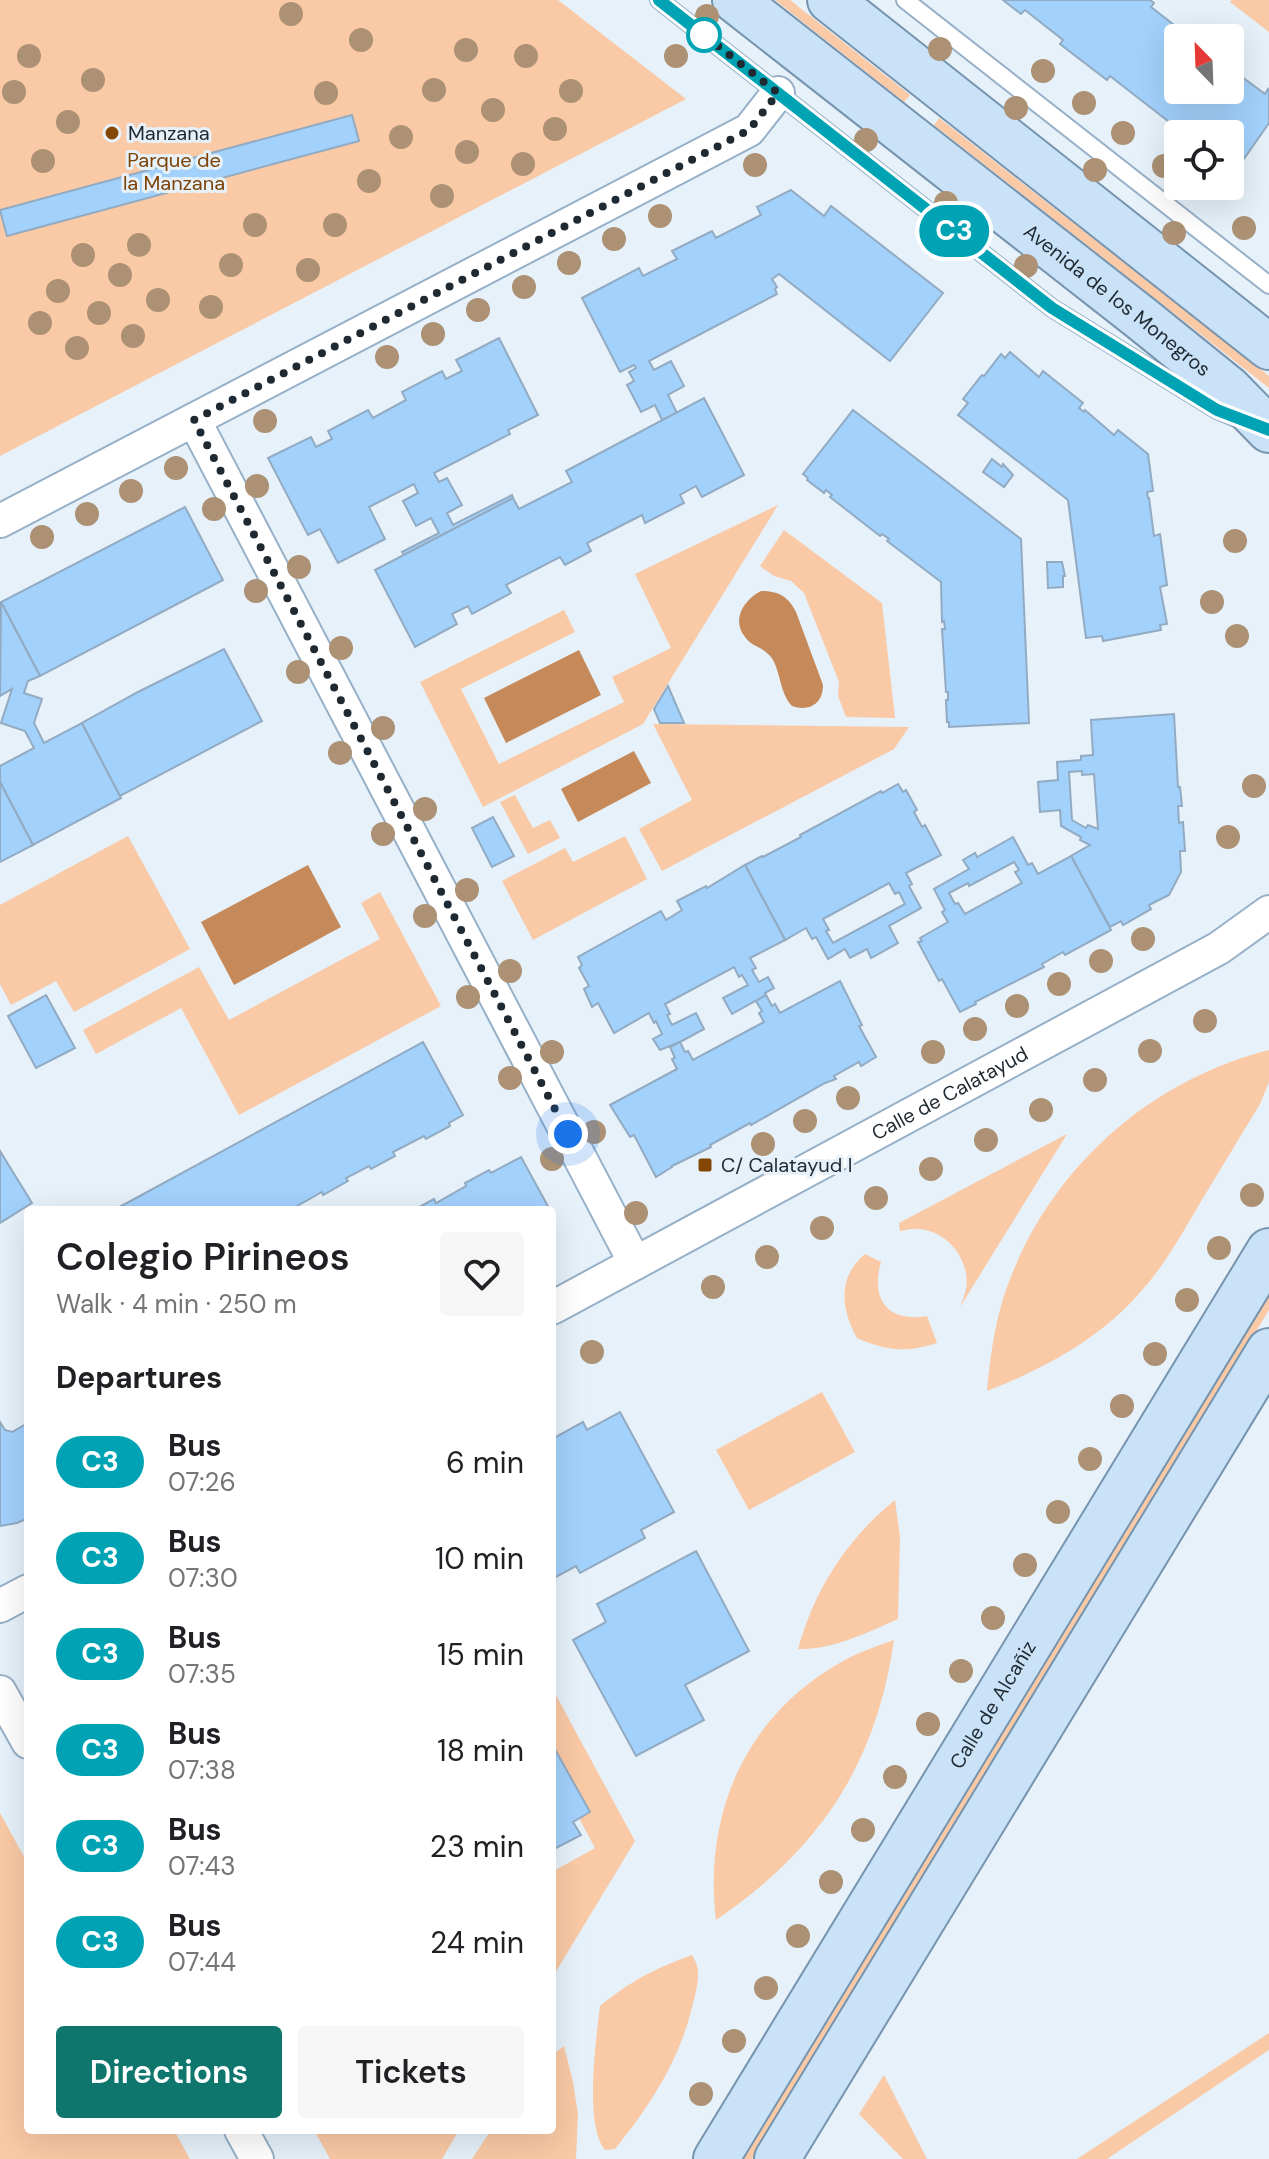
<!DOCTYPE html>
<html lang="en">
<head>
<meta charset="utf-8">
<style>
	body { margin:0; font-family:"DM Sans",sans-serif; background:#f6f6f6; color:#202124; height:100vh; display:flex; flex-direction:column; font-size:30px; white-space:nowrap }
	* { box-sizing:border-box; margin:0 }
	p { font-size:26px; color:#757577 }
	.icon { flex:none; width:44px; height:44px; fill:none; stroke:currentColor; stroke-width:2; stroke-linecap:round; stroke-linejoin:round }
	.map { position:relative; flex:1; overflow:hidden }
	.drawer { position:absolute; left:24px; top:1206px; width:532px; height:928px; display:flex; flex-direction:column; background:#fff; border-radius:8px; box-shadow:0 8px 32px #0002 }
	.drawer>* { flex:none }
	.badge { padding:0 16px; border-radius:26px; font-size:28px; line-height:52px }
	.needle { width:52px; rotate:337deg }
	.buttons { position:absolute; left:1164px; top:24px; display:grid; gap:16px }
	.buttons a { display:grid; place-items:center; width:80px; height:80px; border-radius:8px; background:#fff; box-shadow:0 8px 32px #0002; font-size:40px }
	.you { position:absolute; width:40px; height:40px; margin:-20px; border:6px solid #fff; border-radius:50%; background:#1a73e8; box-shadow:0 0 0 12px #1a73e833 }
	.map>.badge { position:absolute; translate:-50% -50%; box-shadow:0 0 0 4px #fff }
	h2 { padding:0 32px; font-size:30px; line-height:72px }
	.round { display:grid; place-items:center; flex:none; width:84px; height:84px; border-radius:8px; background:#f6f6f6 }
	.headline { display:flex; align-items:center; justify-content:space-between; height:136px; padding:0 32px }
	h1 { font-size:38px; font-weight:600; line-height:60px }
	.primary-button { display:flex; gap:16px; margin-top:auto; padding:16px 32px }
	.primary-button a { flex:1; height:92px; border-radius:8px; background:#0f766e; color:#fff; font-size:32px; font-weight:600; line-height:92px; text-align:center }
	.primary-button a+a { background:#f6f6f6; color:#202124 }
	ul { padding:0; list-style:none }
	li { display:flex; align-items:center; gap:24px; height:96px; padding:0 32px }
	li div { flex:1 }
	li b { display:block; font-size:30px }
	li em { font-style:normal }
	li .badge { min-width:88px; font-weight:700; text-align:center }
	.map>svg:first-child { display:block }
	.green { fill:#fac9a5 }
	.water { fill:#c68959 }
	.building { fill:#a2d1fc; stroke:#92abc2; stroke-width:2; fill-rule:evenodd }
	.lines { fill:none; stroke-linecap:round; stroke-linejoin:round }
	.lane-casing { stroke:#97b0c7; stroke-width:20 }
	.street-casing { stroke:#97b0c7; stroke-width:36 }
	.primary-casing { stroke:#7794af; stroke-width:48 }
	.lane { stroke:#fff; stroke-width:16 }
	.street { stroke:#fff; stroke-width:32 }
	.primary { stroke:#cae2f7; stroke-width:44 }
	.tree { fill:#ac9174 }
	.line-casing { stroke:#fff; stroke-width:18 }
	.line { stroke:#00a3b4; stroke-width:12 }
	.walk { stroke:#1f2932; stroke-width:8; stroke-dasharray:0 14.4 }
	.stop-dot { fill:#fff; stroke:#00a3b4; stroke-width:4 }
	.poi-dot { fill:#844706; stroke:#e6f1fa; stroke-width:3 }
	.labels { text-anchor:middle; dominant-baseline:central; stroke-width:6; stroke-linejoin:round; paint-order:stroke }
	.poi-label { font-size:20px; fill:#1f2932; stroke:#e6f1fa; text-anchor:start }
	.park-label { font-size:20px; fill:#7c4206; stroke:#e6f1fa }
	.street-label { font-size:20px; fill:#1f2932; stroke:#e6f1fa }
</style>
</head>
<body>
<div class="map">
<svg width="1269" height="2159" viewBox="0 0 1269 2159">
	<rect width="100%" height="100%" fill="#e6f1fa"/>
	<g class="green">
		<path d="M0,0H558L686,99L0,456Z"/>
		<path d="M775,0H790L910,95L904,102Z"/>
		<path d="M1232,0H1269V32L1230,2Z"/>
		<path d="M939,118L1269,376V388L934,125Z"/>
		<path d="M778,505L643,724L483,807L420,682L564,610L575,632L461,689L499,764L624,702L612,677L671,648L635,574Z"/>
		<path d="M784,530L882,603L895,718L846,717L838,696L839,682L804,593L791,581L774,576L760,566Z"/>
		<path d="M653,724L909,727L894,749L662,871L639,829L692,800Z"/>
		<path d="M515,795L533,828L550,820L560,838L528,854L500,802Z"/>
		<path d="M128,836L190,949L74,1012L56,981L11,1005L0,984V905Z"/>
		<path d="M625,836L647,879L533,940L502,881L565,848L573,862Z"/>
		<path d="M380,892L441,1006L239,1115L181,1008L96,1054L83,1030L199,967L229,1020L380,939L361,903Z"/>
		<path d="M1269,1050V1082L1260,1104C1240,1137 1220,1170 1200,1203C1183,1232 1166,1263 1143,1289C1103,1337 1044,1369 987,1391C990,1359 994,1327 1004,1296C1044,1174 1146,1081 1269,1050Z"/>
		<path d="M1067,1134L960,1307C962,1301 965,1295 966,1289C971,1261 948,1231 919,1229C913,1228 906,1230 900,1231L899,1223Z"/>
		<path d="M865,1254L881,1262C870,1299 888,1323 927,1316L937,1343C906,1353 887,1351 857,1338C841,1309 837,1278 865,1254Z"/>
		<path d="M1269,1292V1310L752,2159H741Z"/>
		<path d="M822,1392L855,1452L749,1510L716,1450Z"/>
		<path d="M895,1500L900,1537L898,1619C866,1633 833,1650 798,1649C815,1589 846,1540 895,1500Z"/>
		<path d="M894,1640C876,1765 820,1849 716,1920C703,1812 747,1714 843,1661C859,1652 877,1646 894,1640Z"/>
		<path d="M552,1688L635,1841L552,1978V1872L595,1848L579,1818L589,1812L552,1744Z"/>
		<path d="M0,1813L28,1864V2130H174L190,2159H0Z"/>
		<path d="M692,1955C694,1958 696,1962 697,1966C700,1976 696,1992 693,2003C681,2058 650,2106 615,2149L605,2150C584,2124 596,2040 600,2006C632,1980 654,1969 692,1955Z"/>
		<path d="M1269,2033V2050L1107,2159H1077Z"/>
		<path d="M564,2046L573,2082L578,2114L576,2159H472L491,2130H552V2055Z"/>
		<path d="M884,2075L927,2159H903L859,2114Z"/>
		<path d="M314,2130H459L442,2159H330Z"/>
	</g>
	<g class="water">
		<path d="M761,591C778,591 788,596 796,612L823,685C823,704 809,712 792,706C780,693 781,675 773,660C764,646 753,648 745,637C731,619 744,600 761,591Z"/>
		<path d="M579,650L601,695L506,743L484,698Z"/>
		<path d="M634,751L651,783L578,822L561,789Z"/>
		<path d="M308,865L341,927L234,985L201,922Z"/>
	</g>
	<g class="building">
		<path d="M1003,0H1150L1154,3L1151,7L1187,35L1190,30L1201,38H1178V90H1230V68L1265,94L1268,89L1269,91V123L1232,176L1230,174V134H1180L1182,132L1110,76L1107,80L1060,44L1063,40L1025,10L1021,14Z"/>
		<path d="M352,115L359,141L7,236L0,210Z"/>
		<path d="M791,190L824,216L831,206L943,293L890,361L779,274L772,279L777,287L775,289L777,294L649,361L654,370L671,361L684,386L668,395L677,413L662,420L655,405L641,412L627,385L634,381L629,372L636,368L634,365L620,372L582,298L639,268L643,276L677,259L672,251L712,231L716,238L761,215L757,207Z"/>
		<path d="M499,338L538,415L508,430L510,434L434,473L439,482L447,478L462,505L447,513L453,525L512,495L513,498L404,555L402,552L439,533L431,518L416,526L403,501L418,493L414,484L369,507L385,539L338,563L320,529L308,535L268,458L311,437L316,447L332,439L328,431L368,410L373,418L406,400L402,392L442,371L446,379L462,371L456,360Z"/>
		<path d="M1010,352L1039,377L1043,371L1083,403L1079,408L1084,412L1085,410L1114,435L1118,430L1148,454L1153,491L1147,492L1148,498H1149L1154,536L1160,534L1167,585L1160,587L1167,624L1160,625L1161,630L1103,641L1102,636L1086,638L1068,500L958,415L968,403L963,399L982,375L984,376L1001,354L1005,358Z"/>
		<path d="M704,398L744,475L702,497L696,486L680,495L684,503L645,523L642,515L587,543L591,551L565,565L560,557L506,585L511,593L472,614L468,606L452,614L457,624L415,647L375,570L513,498L519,509L572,482L566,471Z"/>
		<path d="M853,410L1021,539L1029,723L949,727V722H947L946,700H948V692H946L942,629H945L944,621L942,622L941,582L887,541L889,539L882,534L880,536L830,497L832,495L826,490L824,493L807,480L808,478L803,474Z"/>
		<path d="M992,459L1002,467L1003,464L1013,475L1004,487L983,472Z"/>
		<path d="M185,507L223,580L40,676L1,602Z"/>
		<path d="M1047,562H1062L1065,576H1063V587L1048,588Z"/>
		<path d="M1,602L40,676L28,681L24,693L42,699L34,723L44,743L82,723L121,798L33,845L0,782V766L34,748L25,731L1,723L12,689L0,696Z"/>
		<path d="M224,649L262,721L120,796L82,723L138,692Z"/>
		<path d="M668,686L684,723H660L654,709Z"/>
		<path d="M1174,714L1178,787H1180L1182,806H1178L1179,823L1183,822L1185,851H1180L1181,872L1169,895L1149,905L1151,909L1123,925L1121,921L1110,927L1071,856L1090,845L1080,840L1081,837L1061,826L1060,810L1040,812L1038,782L1058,780L1057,762L1081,760V756L1093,755L1091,720ZM1082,771V775L1094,774L1098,829L1088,825L1086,828L1072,820L1069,772Z"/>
		<path d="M0,782L33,845L0,862Z"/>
		<path d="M898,784L903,792L906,790L917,810L914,812L922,827L925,825L941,855L906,873L912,884L909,886L921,908L889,926L898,943L871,958L867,949L850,958L845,949L828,959L816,937L812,939L806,928L785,940L745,865L762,856L763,857L801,837L800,835L881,791L882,793ZM889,883L895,894L899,892L905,904L833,943L826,931L829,930L823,919Z"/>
		<path d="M493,817L514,856L492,867L472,828Z"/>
		<path d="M1013,837L1028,865L1032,863L1038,874L1071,856L1111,930L1065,955L1063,952L1042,964L1044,967L975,1002L976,1004L960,1012L942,979L939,981L918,942L922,941L920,938L948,922L942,912L945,910L934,889L969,869L963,860L975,853L977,857ZM1014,862L1019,870L1015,872L1022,883L965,914L958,903L955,904L949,893L968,883L969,886Z"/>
		<path d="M745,865L785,940L750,958L756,968L752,970L759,982L768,977L774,988L765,993L766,995L732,1014L723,998L748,985L742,975L739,977L734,967L665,1004L670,1014L667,1015L672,1025L696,1013L704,1029L680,1042L660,1050L653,1039L662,1034L656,1021L654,1023L649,1013L614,1033L598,1003L592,1007L584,989L589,986L579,968L582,965L578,957L661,911L666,920L682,910L677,901L706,886L707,888Z"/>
		<path d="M840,981L862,1025L859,1026L876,1057L861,1066L859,1062L834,1076L836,1079L825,1083L751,1125L750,1123L710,1145L711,1147L672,1166V1167L656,1177L634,1135L630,1137L610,1105L677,1069L672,1059L675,1058L670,1047L680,1042L685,1052L688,1051L693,1060L764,1022L759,1013L762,1011L756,1001L766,995L772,1006L775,1004L780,1013Z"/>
		<path d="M46,995L75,1048L36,1068L8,1016Z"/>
		<path d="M423,1042L463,1115L449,1123L450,1126L426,1139L424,1136L393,1152L395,1156L371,1169L369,1166L346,1178L348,1181L323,1195L322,1192L290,1210H114Z"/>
		<path d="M0,1151L32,1203L0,1223Z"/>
		<path d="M521,1157L550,1210H414L434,1199L436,1203L466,1186L465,1183L489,1170L491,1173Z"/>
		<path d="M620,1412L674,1512L641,1530L645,1538L580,1573L576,1566L552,1579V1439L583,1422L587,1430Z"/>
		<path d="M0,1422L5,1430L12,1432L28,1423V1518L17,1523L0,1526Z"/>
		<path d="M696,1551L749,1651L685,1685L704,1720L636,1756L573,1640L606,1622L597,1604Z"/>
		<path d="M552,1744L590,1812L573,1822L581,1835L552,1850Z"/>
	</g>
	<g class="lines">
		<g class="lane-casing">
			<g id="lane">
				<path d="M659,0L1052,308L1217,410L1241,420"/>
				<path d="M905,0L1269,285"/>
			</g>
		</g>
		<g class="street-casing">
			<g id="street">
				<path d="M194,420L635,1263"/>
				<path d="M0,521L749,130L778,93"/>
				<path id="s1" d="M552,1308L1219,948L1269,912"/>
				<path d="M0,1606L28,1591"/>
				<path d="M0,1692L28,1742"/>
				<path d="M241,2130L257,2159"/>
			</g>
		</g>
		<g class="primary-casing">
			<g id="primary">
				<path id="s2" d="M735,0L1141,318L1229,389L1269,430"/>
				<path d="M830,0L1269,347"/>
				<path id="s3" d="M716,2159L1269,1251"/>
				<path d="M777,2159L1269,1351"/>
			</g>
		</g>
		<use href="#lane" class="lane"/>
		<use href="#street" class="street"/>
		<use href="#primary" class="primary"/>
	</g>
	<g class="tree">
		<circle cx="291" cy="14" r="12"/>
		<circle cx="707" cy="16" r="12"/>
		<circle cx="361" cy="40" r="12"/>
		<circle cx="940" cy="49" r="12"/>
		<circle cx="466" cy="50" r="12"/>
		<circle cx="29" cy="56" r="12"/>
		<circle cx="526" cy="56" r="12"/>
		<circle cx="676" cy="56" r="12"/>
		<circle cx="1043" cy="71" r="12"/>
		<circle cx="93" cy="80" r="12"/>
		<circle cx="434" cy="90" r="12"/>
		<circle cx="571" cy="91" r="12"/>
		<circle cx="14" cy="92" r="12"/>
		<circle cx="326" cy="93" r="12"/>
		<circle cx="1084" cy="103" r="12"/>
		<circle cx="1016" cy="108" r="12"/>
		<circle cx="493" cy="110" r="12"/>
		<circle cx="68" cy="122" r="12"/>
		<circle cx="555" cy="129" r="12"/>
		<circle cx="1123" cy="133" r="12"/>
		<circle cx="401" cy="137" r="12"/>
		<circle cx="866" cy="140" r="12"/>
		<circle cx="467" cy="152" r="12"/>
		<circle cx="43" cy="161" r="12"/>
		<circle cx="523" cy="164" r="12"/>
		<circle cx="755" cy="165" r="12"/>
		<circle cx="1164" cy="166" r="12"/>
		<circle cx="1095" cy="170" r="12"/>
		<circle cx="369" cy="181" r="12"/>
		<circle cx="442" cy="196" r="12"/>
		<circle cx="946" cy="203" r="12"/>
		<circle cx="660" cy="216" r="12"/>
		<circle cx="255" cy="225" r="12"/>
		<circle cx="335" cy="225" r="12"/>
		<circle cx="1244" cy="228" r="12"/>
		<circle cx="1174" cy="233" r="12"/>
		<circle cx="614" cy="239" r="12"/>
		<circle cx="139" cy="245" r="12"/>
		<circle cx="83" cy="255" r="12"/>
		<circle cx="569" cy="263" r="12"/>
		<circle cx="231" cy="265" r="12"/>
		<circle cx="1026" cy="266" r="12"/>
		<circle cx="308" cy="270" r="12"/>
		<circle cx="120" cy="275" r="12"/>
		<circle cx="524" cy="287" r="12"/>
		<circle cx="58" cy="291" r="12"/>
		<circle cx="158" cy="300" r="12"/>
		<circle cx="211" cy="307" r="12"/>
		<circle cx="478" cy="310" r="12"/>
		<circle cx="99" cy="313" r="12"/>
		<circle cx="40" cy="323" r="12"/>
		<circle cx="433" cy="334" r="12"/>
		<circle cx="133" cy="336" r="12"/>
		<circle cx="77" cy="348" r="12"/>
		<circle cx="387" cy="357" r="12"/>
		<circle cx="265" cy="421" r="12"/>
		<circle cx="176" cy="468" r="12"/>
		<circle cx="257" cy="486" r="12"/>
		<circle cx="131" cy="491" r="12"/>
		<circle cx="214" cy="509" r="12"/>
		<circle cx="87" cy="514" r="12"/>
		<circle cx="42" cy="537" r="12"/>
		<circle cx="1235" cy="541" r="12"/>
		<circle cx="299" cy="567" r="12"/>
		<circle cx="256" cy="591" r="12"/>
		<circle cx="1212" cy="602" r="12"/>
		<circle cx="1237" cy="636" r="12"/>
		<circle cx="341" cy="648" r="12"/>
		<circle cx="298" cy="672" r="12"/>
		<circle cx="383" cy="728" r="12"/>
		<circle cx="340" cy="753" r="12"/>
		<circle cx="1254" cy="786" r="12"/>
		<circle cx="425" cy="809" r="12"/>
		<circle cx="383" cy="834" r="12"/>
		<circle cx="1228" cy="837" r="12"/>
		<circle cx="467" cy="890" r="12"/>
		<circle cx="425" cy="916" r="12"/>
		<circle cx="1143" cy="939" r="12"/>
		<circle cx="1101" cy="961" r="12"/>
		<circle cx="510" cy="971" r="12"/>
		<circle cx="1059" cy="984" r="12"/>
		<circle cx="468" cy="997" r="12"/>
		<circle cx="1017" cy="1006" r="12"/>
		<circle cx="1205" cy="1021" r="12"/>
		<circle cx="975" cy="1029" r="12"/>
		<circle cx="1150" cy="1051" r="12"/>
		<circle cx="552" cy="1052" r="12"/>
		<circle cx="933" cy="1052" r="12"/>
		<circle cx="510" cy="1078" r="12"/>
		<circle cx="1095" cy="1080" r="12"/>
		<circle cx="848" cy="1098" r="12"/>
		<circle cx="1041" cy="1110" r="12"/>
		<circle cx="805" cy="1121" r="12"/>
		<circle cx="594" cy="1132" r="12"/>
		<circle cx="986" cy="1140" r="12"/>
		<circle cx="763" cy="1144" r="12"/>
		<circle cx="552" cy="1159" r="12"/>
		<circle cx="931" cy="1169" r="12"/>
		<circle cx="1252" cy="1195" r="12"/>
		<circle cx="876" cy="1198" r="12"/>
		<circle cx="636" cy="1213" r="12"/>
		<circle cx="822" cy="1228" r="12"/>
		<circle cx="1219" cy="1248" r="12"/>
		<circle cx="767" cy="1257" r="12"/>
		<circle cx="713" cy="1287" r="12"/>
		<circle cx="1187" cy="1300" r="12"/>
		<circle cx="592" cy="1352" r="12"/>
		<circle cx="1155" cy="1354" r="12"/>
		<circle cx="1122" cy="1406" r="12"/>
		<circle cx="1090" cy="1459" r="12"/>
		<circle cx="1058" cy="1512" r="12"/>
		<circle cx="1025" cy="1565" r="12"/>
		<circle cx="993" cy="1618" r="12"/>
		<circle cx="961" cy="1671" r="12"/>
		<circle cx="928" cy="1724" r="12"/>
		<circle cx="895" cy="1777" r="12"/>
		<circle cx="863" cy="1830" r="12"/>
		<circle cx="831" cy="1882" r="12"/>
		<circle cx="798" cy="1936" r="12"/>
		<circle cx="766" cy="1988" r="12"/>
		<circle cx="734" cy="2041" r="12"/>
		<circle cx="701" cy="2094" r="12"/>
	</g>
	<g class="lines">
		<g class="line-casing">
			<path id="line" d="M659,0L1052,308L1217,410L1269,430"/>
		</g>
		<use href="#line" class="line"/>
		<path class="walk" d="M568,1134L194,420L749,130L778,93L704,35"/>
	</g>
	<circle class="stop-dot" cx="704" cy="35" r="16"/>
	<g class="poi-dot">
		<circle cx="112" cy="133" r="8"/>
		<rect x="697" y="1157" width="16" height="16" rx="4"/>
	</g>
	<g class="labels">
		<g class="poi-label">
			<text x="128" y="133">Manzana</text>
			<text x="721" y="1165">C/ Calatayud I</text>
		</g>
		<g class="park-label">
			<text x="174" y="160">Parque de<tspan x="174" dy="23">la Manzana</tspan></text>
		</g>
		<g class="street-label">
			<text stroke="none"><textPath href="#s2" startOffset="486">Avenida de los Monegros</textPath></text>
			<text stroke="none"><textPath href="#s1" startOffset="452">Calle de Calatayud</textPath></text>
			<text stroke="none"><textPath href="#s3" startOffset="532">Calle de Alcañiz</textPath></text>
		</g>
	</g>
</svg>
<div class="buttons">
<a><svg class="needle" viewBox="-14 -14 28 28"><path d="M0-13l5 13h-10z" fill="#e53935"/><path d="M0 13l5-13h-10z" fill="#757577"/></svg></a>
<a><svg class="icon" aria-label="locate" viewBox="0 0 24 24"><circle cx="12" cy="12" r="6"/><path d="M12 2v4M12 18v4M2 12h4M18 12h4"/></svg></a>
</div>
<div class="you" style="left:568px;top:1134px"></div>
<b class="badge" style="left:954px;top:231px;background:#00a3b4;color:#fff">C3</b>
<section class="drawer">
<div class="headline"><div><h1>Colegio Pirineos</h1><p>Walk · 4 min · 250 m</p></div><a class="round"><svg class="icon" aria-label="heart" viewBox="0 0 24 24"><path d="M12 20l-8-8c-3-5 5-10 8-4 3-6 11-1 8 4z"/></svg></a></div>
<h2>Departures</h2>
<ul>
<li><span class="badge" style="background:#00a3b4;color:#fff">C3</span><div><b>Bus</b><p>07:26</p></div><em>6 min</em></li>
<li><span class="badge" style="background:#00a3b4;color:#fff">C3</span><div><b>Bus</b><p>07:30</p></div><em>10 min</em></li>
<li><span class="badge" style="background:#00a3b4;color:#fff">C3</span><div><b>Bus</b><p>07:35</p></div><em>15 min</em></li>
<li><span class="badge" style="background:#00a3b4;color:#fff">C3</span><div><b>Bus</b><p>07:38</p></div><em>18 min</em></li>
<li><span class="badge" style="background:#00a3b4;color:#fff">C3</span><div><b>Bus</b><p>07:43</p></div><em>23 min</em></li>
<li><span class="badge" style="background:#00a3b4;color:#fff">C3</span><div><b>Bus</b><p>07:44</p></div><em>24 min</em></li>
</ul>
<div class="primary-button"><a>Directions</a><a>Tickets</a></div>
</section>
</div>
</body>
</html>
